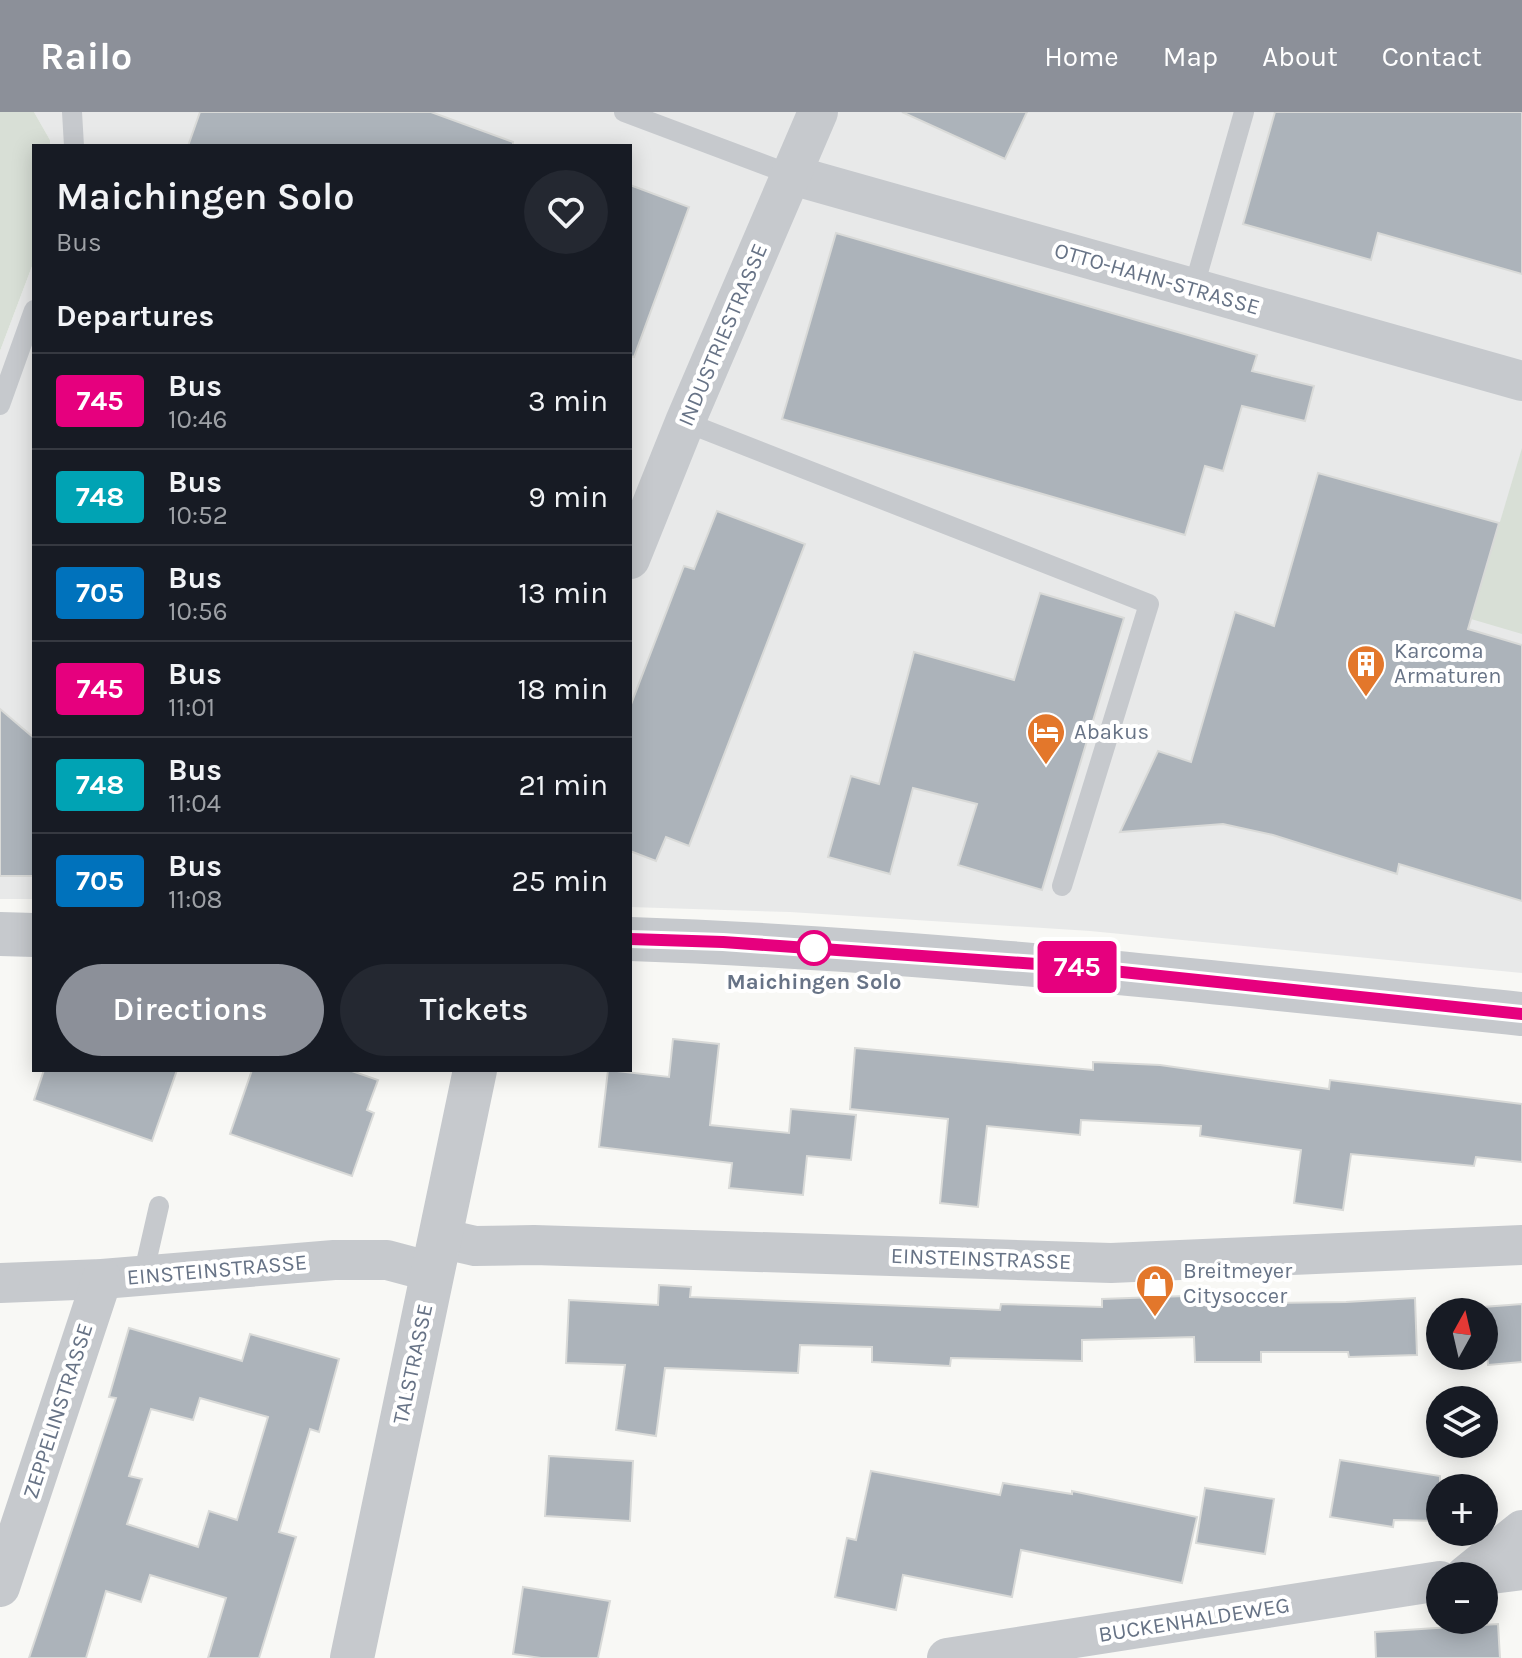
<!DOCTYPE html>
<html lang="en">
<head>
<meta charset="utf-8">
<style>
	body { margin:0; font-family:Karla,sans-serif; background:#242831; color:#f1f3f6; height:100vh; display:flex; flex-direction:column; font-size:30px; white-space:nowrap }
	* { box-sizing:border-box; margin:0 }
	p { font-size:26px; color:#9ea1a6 }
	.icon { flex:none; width:44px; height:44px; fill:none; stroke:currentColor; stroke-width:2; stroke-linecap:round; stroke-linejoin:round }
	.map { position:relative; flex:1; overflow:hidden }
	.drawer { position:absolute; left:32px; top:32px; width:600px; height:928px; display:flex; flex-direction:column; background:#171b24; border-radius:0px; box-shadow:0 4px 20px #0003 }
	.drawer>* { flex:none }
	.badge { padding:0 16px; border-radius:6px; font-size:28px; line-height:52px }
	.needle { width:52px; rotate:8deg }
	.buttons { position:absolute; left:1426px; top:1186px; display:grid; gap:16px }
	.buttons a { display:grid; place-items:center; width:72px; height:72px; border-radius:50%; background:#171b24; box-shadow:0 4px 20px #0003; font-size:40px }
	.map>.badge { position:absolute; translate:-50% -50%; box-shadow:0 0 0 4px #fff }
	h2 { padding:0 24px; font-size:30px; line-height:72px }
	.round { display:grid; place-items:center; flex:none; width:84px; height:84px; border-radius:42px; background:#242831 }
	.overview { display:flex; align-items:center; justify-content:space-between; height:136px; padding:0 24px }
	h1 { font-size:38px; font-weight:600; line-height:60px }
	.action { display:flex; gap:16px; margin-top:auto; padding:16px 24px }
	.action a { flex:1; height:92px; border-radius:48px; background:#8c9099; color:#fff; font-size:32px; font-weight:600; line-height:92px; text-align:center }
	.action a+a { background:#242831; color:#f1f3f6 }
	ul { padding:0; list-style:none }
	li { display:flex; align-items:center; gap:24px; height:96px; padding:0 24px; border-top:2px solid #363941 }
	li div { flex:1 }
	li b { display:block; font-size:30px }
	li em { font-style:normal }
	li .badge { min-width:88px; font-weight:700; text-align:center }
	header { display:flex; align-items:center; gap:48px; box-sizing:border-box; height:112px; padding:0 40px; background:#8c9099; color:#fff }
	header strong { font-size:38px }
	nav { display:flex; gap:44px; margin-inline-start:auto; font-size:28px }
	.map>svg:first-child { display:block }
	.built { fill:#e8e9e9 }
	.green { fill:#d8dfd6 }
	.building { fill:#acb3ba; stroke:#d9dad8; stroke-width:2; fill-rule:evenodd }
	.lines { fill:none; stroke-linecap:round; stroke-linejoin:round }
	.service { stroke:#c6c9cd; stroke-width:20 }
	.minor { stroke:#c6c9cd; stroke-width:40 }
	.tertiary { stroke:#c6c9cd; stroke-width:44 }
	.line-casing { stroke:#fff; stroke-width:18 }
	.line { stroke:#e6007e; stroke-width:12 }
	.stop-dot { fill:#fff; stroke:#e6007e; stroke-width:4 }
	.labels { text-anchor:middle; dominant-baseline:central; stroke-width:8; stroke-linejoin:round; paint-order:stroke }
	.street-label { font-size:22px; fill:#677386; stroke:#fff }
	.poi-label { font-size:22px; fill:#677386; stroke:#fff; text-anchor:start }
	.stop-label { font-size:22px; font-weight:bold; fill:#677386; stroke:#fff }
</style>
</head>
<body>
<header>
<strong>Railo</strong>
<nav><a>Home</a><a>Map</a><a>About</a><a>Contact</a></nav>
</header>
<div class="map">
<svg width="1522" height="1546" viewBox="0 0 1522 1546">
	<rect width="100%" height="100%" fill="#f8f8f5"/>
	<g class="built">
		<path d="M34,0H1522V861L1090,819L790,800L630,795V34H50V28Z"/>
		<path d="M34,149V787H0V239Z"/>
	</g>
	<g class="green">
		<path d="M0,0H34L50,28V34H34V149L0,239Z"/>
		<path d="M1522,336V522L1471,507Z"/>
	</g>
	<g class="building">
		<path d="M200,0H431L513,30V34H188Z"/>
		<path d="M902,0H1027L1005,47Z"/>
		<path d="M1275,0H1522V162L1378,121L1371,148L1243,112Z"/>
		<path d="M630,73L689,95L634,245L630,244Z"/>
		<path d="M836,121L1257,243L1252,259L1314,274L1305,309L1242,294L1223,359L1205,354L1185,423L782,307Z"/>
		<path d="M1318,361L1499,411L1468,517L1522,533V789L1399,752L1397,762L1273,723L1223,712L1120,720L1158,639L1191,650L1235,500L1274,514Z"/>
		<path d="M717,399L805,432L689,734L666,725L656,749L630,739V595L684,454L694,457Z"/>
		<path d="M1040,481L1124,506L1042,778L958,753L977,692L913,676L890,762L828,745L851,664L879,672L914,540L1014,568Z"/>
		<path d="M0,597L34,626V764H0Z"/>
		<path d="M673,927L719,932L710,1013L789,1021L791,997L856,1003L851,1048L807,1044L803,1083L729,1076L732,1051L599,1035L608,958L669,965Z"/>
		<path d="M855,936L1093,958V950L1160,953L1329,977L1330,968L1522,992V1050L1476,1045L1474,1054L1351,1042L1343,1098L1294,1091L1301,1038L1200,1024L1201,1014L1081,1008L1080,1023L987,1014L978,1095L940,1091L948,1007L850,997Z"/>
		<path d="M44,958H177L152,1029L34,988Z"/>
		<path d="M252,958H349L378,968L367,998L374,1001L352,1064L230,1022Z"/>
		<path d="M659,1173L691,1175L690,1185L1000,1198L1001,1192L1102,1195V1187L1185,1184V1191H1261L1346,1190L1415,1186L1417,1243L1349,1245L1348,1240H1261V1250H1195L1194,1225L1082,1228V1249L951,1246L950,1254L872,1250V1235L800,1233L798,1261L665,1256L656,1324L616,1318L625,1253L566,1251L569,1188L658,1193Z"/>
		<path d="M1522,1192V1250L1488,1253L1483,1195Z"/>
		<path d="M129,1216L242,1249L250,1222L339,1247L319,1320L310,1317L279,1420L296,1425L259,1546H208L226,1486L150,1463L141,1490L106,1479L86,1546H29L116,1286L109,1285ZM200,1286L268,1305L237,1408L209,1399L198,1435L127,1412L142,1367L129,1364L151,1297L193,1308Z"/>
		<path d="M549,1344L633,1349L630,1409L545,1404Z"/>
		<path d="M1340,1348L1440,1364V1409L1394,1408L1393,1415L1330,1405Z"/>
		<path d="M871,1359L1000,1383L1003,1371L1072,1382V1379L1197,1405L1182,1471L1021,1438L1012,1485L903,1463L896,1498L835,1485L847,1426L856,1428Z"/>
		<path d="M1205,1376L1274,1387L1265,1442L1196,1431Z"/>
		<path d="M523,1475L610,1489L598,1546H541L513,1542Z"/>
		<path d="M1498,1512L1500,1546H1376L1375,1520Z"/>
	</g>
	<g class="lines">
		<g class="service">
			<path d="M72,0L74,34"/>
			<path d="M624,0L792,63"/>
			<path d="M1193,178L1244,0"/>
			<path d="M0,293L34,198"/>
			<path d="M685,310L1149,492L1062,774"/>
			<path d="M143,1164L159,1094"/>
		</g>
		<g class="minor">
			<path d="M792,63L1522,269"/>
			<path d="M630,447L685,310L818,0"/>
			<path d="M440,1126L475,1134L534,1133L1111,1151L1522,1133"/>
			<path d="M0,1171L102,1167L334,1148H387L432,1160"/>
			<path d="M1465,1464L1522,1418"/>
			<path d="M1476,1464L1522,1458"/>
			<path d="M0,1475L102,1167"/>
			<path d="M947,1546L1440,1469"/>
		</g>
		<g class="tertiary">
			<path d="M0,822L34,823"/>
			<path d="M630,827C929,837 1225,872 1522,902"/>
			<path d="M352,1546L475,958"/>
		</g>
	</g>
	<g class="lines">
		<g class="line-casing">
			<path id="line" d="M630,827L723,830L1065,854L1522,902"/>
		</g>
		<use href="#line" class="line"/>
	</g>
	<defs>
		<g id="building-pin" transform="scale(2)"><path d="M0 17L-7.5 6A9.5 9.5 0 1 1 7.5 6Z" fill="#e3772b" stroke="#fff"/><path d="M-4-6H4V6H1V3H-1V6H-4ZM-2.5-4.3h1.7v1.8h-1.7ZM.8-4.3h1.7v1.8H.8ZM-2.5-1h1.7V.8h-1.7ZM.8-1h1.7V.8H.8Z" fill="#fff"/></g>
		<g id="hotel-pin" transform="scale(2)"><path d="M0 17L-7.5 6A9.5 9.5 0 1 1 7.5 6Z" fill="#e3772b" stroke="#fff"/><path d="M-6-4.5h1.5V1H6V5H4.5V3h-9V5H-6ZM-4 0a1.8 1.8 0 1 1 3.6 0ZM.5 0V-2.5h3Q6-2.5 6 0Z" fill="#fff"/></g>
		<g id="shop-pin" transform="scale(2)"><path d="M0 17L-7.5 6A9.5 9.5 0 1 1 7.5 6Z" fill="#e3772b" stroke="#fff"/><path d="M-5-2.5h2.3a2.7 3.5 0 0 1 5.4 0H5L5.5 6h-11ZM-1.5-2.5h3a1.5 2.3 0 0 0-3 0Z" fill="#fff"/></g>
	</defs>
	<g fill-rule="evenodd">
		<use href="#building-pin" x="1366" y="552"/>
		<use href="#hotel-pin" x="1046" y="620"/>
		<use href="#shop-pin" x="1155" y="1172"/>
	</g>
	<circle class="stop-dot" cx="814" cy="836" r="16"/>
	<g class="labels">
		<g class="street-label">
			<text transform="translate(1157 167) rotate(16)">OTTO-HAHN-STRASSE</text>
			<text transform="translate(723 223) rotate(-67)">INDUSTRIESTRASSE</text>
			<text transform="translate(981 1147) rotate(2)">EINSTEINSTRASSE</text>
			<text transform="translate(217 1158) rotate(-5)">EINSTEINSTRASSE</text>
			<text transform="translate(413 1252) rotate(-78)">TALSTRASSE</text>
			<text transform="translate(58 1299) rotate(-72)">ZEPPELINSTRASSE</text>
			<text transform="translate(1194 1508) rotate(-9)">BUCKENHALDEWEG</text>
		</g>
		<g class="poi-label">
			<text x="1394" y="539">Karcoma<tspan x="1394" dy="25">Armaturen</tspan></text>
			<text x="1074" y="620">Abakus</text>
			<text x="1183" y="1159">Breitmeyer<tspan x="1183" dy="25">Citysoccer</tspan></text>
		</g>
		<g class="stop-label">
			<text x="814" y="870">Maichingen Solo</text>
		</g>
	</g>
</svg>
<div class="buttons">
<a><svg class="needle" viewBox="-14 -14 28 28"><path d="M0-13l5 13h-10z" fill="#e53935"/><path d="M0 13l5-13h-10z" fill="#9ea1a6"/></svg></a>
<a><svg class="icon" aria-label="layers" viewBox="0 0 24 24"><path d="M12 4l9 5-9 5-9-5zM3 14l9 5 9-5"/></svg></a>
<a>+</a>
<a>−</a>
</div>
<b class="badge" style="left:1077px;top:855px;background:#e6007e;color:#fff">745</b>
<section class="drawer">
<div class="overview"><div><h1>Maichingen Solo</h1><p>Bus</p></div><a class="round"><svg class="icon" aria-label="heart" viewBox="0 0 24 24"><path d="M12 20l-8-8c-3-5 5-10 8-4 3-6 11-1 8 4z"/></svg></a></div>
<h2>Departures</h2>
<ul>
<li><span class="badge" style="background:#e6007e;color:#fff">745</span><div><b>Bus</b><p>10:46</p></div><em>3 min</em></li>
<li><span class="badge" style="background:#00a3b4;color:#fff">748</span><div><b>Bus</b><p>10:52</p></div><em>9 min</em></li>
<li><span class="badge" style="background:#0072bc;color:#fff">705</span><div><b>Bus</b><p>10:56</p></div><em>13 min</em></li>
<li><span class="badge" style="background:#e6007e;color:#fff">745</span><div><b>Bus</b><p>11:01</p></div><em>18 min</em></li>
<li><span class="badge" style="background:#00a3b4;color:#fff">748</span><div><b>Bus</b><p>11:04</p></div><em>21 min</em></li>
<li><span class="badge" style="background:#0072bc;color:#fff">705</span><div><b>Bus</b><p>11:08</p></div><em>25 min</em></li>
</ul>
<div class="action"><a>Directions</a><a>Tickets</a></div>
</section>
</div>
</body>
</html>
